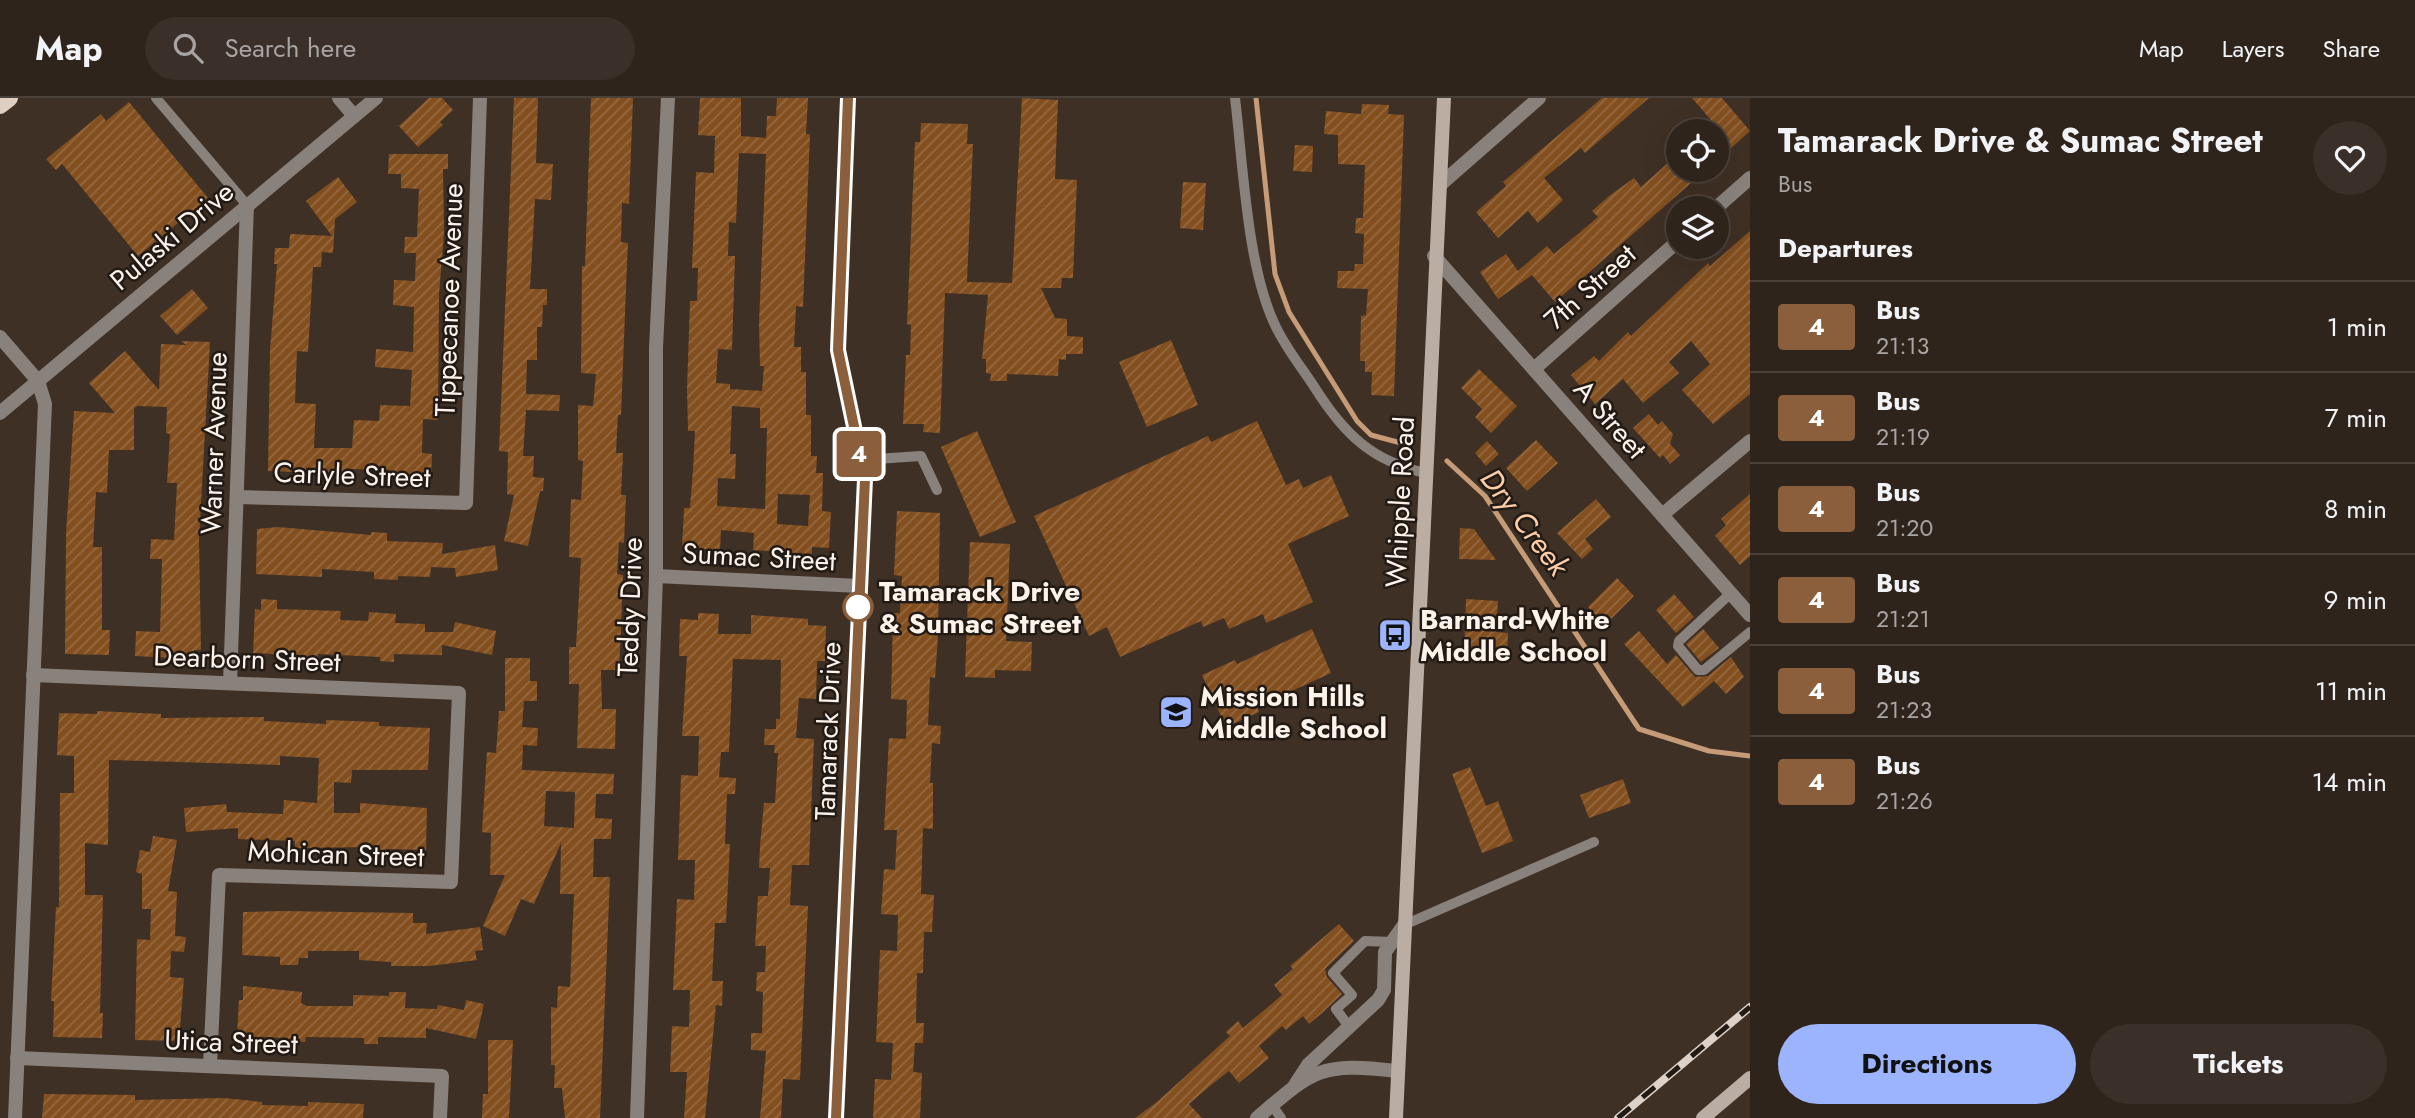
<!DOCTYPE html>
<html lang="en">
<head>
<meta charset="utf-8">
<style>
	body { margin:0; font-family:Jost,sans-serif; background:#3b3029; color:#f1f3f6; height:100vh; display:flex; flex-direction:column; font-size:26px; white-space:nowrap }
	* { box-sizing:border-box; margin:0 }
	p { font-size:23px; color:#a7a4a3 }
	.icon { flex:none; width:38px; height:38px; fill:none; stroke:currentColor; stroke-width:2; stroke-linecap:round; stroke-linejoin:round }
	.map { position:relative; flex:1; overflow:hidden }
	.sheet { display:flex; flex-direction:column; background:#2f241c; width:665px }
	.sheet>* { flex:none }
	.badge { padding:0 14px; border-radius:5px; font-size:24px; line-height:46px }
	.controls { position:absolute; left:1666px; top:21px; display:grid; gap:14px }
	.controls a { display:grid; place-items:center; width:63px; height:63px; border-radius:50%; background:#2f241c; box-shadow:0 7px 28px #0002,0 0 0 2px #4a413b; font-size:35px }
	.map>.badge { position:absolute; translate:-50% -50%; box-shadow:0 0 0 4px #fff }
	h2 { padding:0 28px; font-size:26px; line-height:63px }
	.round { display:grid; place-items:center; flex:none; width:74px; height:74px; border-radius:37px; background:#3b3029 }
	.summary { display:flex; align-items:center; justify-content:space-between; height:119px; padding:0 28px }
	h1 { font-size:33px; font-weight:700; line-height:52px }
	.action { display:flex; gap:14px; margin-top:auto; padding:14px 28px }
	.action a { flex:1; height:80px; border-radius:42px; background:#9cb4fd; color:#111; font-size:28px; font-weight:700; line-height:80px; text-align:center }
	.action a+a { background:#3b3029; color:#f1f3f6 }
	ul { padding:0; list-style:none }
	li { display:flex; align-items:center; gap:21px; height:91px; padding:0 28px; border-top:2px solid #4a413b }
	li div { flex:1 }
	li b { display:block; font-size:26px }
	li em { font-style:normal }
	li .badge { min-width:77px; font-weight:700; text-align:center }
	header { display:flex; align-items:center; gap:42px; box-sizing:border-box; height:98px; padding:0 35px; background:#2f241c; border-bottom:2px solid #4a413b }
	header strong { font-size:33px }
	nav { display:flex; gap:38px; margin-inline-start:auto; font-size:24px }
	.search { width:490px; height:63px; background:#3b3029; display:flex; align-items:center; gap:18px; box-sizing:border-box; padding:0 24px; border-radius:38px; color:#a7a4a3; font-size:26px }
	main { display:flex; flex:1; min-height:0 }
	.map>svg:first-child { display:block }
	.lines { fill:none; stroke-linecap:round; stroke-linejoin:round }
	.stream { stroke:#c69c78; stroke-width:5 }
	.building { fill:url(#building-hatch); fill-rule:evenodd }
	.lane { stroke:#89817b; stroke-width:10 }
	.street { stroke:#89817b; stroke-width:14 }
	.secondary { stroke:#baada3; stroke-width:14 }
	.primary { stroke:#dfcfc2; stroke-width:18 }
	.rail-casing { stroke:#ddd2c9; stroke-width:8 }
	.rail { stroke:#211a15; stroke-width:5; stroke-dasharray:16; stroke-linecap:butt }
	.line-casing { stroke:#fff; stroke-width:16 }
	.line { stroke:#8b5e3c; stroke-width:10 }
	.stop-dot { fill:#fff; stroke:#8b5e3c; stroke-width:3.5 }
	.labels { text-anchor:middle; dominant-baseline:central; stroke-width:5; stroke-linejoin:round; paint-order:stroke }
	.street-label { font-size:28px; fill:#fdf3eb; stroke:#211a15 }
	.stop-label { font-size:28px; font-weight:bold; fill:#fdf3eb; stroke:#211a15; text-anchor:start }
	.poi-label { font-size:28px; font-weight:bold; fill:#fdf3eb; stroke:#211a15; text-anchor:start }
	.water-label { font-size:30px; font-style:italic; fill:#fccca6; stroke:#211a15 }
</style>
</head>
<body>
<header>
<strong>Map</strong>
<div class="search"><svg class="icon" aria-label="search" viewBox="0 0 24 24"><circle cx="10" cy="10" r="6"/><path d="M15 15l6 6"/></svg>Search here</div>
<nav><a>Map</a><a>Layers</a><a>Share</a></nav>
</header>
<main>
<div class="map">
<svg width="1750" height="1020" viewBox="0 0 1750 1020">
	<defs>
		<pattern id="building-hatch" width="6" height="6" patternUnits="userSpaceOnUse" patternTransform="scale(1.75)"><rect width="6" height="6" fill="#834f1f"/><path d="M-1 1l2-2M0 6l6-6M5 7l2-2" fill="none" stroke="#956940"/></pattern>
	</defs>
	<rect width="100%" height="100%" fill="#3f3025"/>
	<g class="lines">
		<g class="stream">
			<path d="M1256,0L1275,176L1289,214L1357,323L1371,337L1401,345"/>
			<path d="M1447,363L1485,398L1639,631L1709,653L1750,658"/>
		</g>
	</g>
	<g class="building">
		<path d="M429,0H442L453,12L440,24L443,27L418,49L399,28Z"/>
		<path d="M514,0H538L536,65L553,66L551,102L535,101L530,191H547V207H543L542,229H537V262H527L526,296L560,297L559,313L526,312L523,358H534L533,379L544,380L543,393H540L528,448L504,443L514,397L507,396L508,354L499,353Z"/>
		<path d="M591,0H633L629,106L622,105L621,144L628,145L627,165L621,317H618L616,355H623L621,397H626L624,445L619,444L617,476L623,477L621,529L619,572H601L602,611H616L615,651L577,650L579,586H569V549H576L581,460L569,459L571,401L581,402L583,363L578,362V307L593,308L596,276L581,275L582,168H585Z"/>
		<path d="M700,0H741V38L766,40L767,18H776L777,0H808L806,36H810L803,209L796,208L794,249H801V274H806V317H811V358H817L816,375H823L822,413L831,414L829,450L812,449V456L753,452L754,435L721,432L720,452L682,450L684,410H690L693,372L695,333H688L687,291L690,203H697L698,170H692L696,74L714,75L715,38L698,37ZM739,55L766,56L759,225L760,268H764L762,293L730,291V286L716,285L718,251L732,252L735,158H728L729,124L736,125ZM732,308L760,310V330H767L765,411L717,408L718,380L735,381L736,356H730ZM778,396L810,397L808,428L777,426Z"/>
		<path d="M1022,0L1058,2L1055,81L1077,82L1073,180H1062L1061,190H1041L1055,220L1067,221V238L1083,239V256H1066V262L1059,261L1058,278L1007,276V283H990L991,276L986,275V261H982L988,197L945,195L940,335L923,334L924,326H903L906,257H910L911,227L907,226L915,44H920L921,25L968,26L967,46H973L967,184L1012,185Z"/>
		<path d="M1602,0H1649L1585,55L1581,50L1544,80L1563,102L1538,125L1528,113L1498,140L1476,114L1506,88L1503,84Z"/>
		<path d="M1692,0H1722L1750,33L1717,63V29Z"/>
		<path d="M129,4L208,100L138,158L62,66L56,72L46,61L101,16L106,23Z"/>
		<path d="M1362,6L1389,7L1388,16L1404,17L1394,298L1371,297L1372,274H1365V263H1360L1361,218L1366,217L1368,191L1337,190L1338,173H1354L1355,166H1363L1364,136L1355,135L1356,120H1363L1365,67L1338,66V37L1324,36L1326,13L1361,16Z"/>
		<path d="M1295,47L1313,48L1312,74L1293,73Z"/>
		<path d="M389,56H448V71H443L444,136L439,196L438,322L423,321L422,355L432,356L431,379L389,378V372L349,371V376L268,373L270,252L277,166H274L275,150H289L290,136L332,138L306,103L338,79L357,104L335,121L333,155L322,154L321,169H313L308,254L297,253L295,305L316,306L314,350H352L354,322L379,323L380,307L410,308L412,272L375,269L376,251L413,254L414,209L393,207L394,182L415,183L416,155H404L405,139H417L419,91L401,90V76H388Z"/>
		<path d="M1670,63L1678,72H1706L1555,204L1532,177L1498,201L1480,174L1506,156L1518,173L1547,148L1554,156L1598,119L1592,113L1609,98L1634,80L1641,89Z"/>
		<path d="M1183,84L1206,85L1203,132L1180,130Z"/>
		<path d="M1750,133V296L1713,326L1682,292L1710,266L1691,243L1669,264L1679,275L1643,305L1623,281L1595,306L1571,277L1594,258L1599,263L1628,234L1631,238L1708,165L1710,168Z"/>
		<path d="M192,191L208,210L177,237L160,218Z"/>
		<path d="M1171,242L1198,307L1147,329L1119,264Z"/>
		<path d="M181,243L210,244L199,442L201,552H194V561L135,558L136,533L160,534L162,461H150L151,441L174,442L177,385H167L170,336L166,335L167,309L138,308L134,310V352H109L107,395L96,394L93,449H102V532H110L109,557L65,556L66,436L74,313L115,315L89,285L125,253L159,292L161,246L186,247Z"/>
		<path d="M1479,271L1517,308L1491,335L1475,319L1482,311L1461,290Z"/>
		<path d="M1649,316L1658,327L1662,323L1673,336L1670,346L1680,357L1670,366L1663,357L1660,360L1633,330Z"/>
		<path d="M1257,323L1286,387L1299,381L1303,390L1331,377L1349,418L1288,446L1313,504L1266,525L1263,516L1229,531L1224,520L1203,529L1201,523L1120,559L1107,529L1089,538L1034,418L1208,338L1211,344Z"/>
		<path d="M977,333L1016,424L980,439L941,349Z"/>
		<path d="M1536,342L1558,365L1527,393L1506,370Z"/>
		<path d="M1487,343L1499,356L1486,368L1475,355Z"/>
		<path d="M1750,396V458L1740,467L1715,438L1726,427L1721,421Z"/>
		<path d="M1596,401L1611,419L1585,441L1593,451L1582,461L1557,435Z"/>
		<path d="M897,413L940,415L938,538L935,580L930,579L928,627L941,628L940,646L932,645L930,685H933V731L923,730L921,796L934,797L932,834H924L923,875H917L916,925H924L923,945H915L913,974L922,975L920,1020H873L875,981L891,982L893,945L876,944L880,852L897,853L898,817L881,816L884,771L895,772L897,732H884L889,640L906,641L907,602L891,601L893,515H900L902,478L894,477Z"/>
		<path d="M278,429L371,437V434L387,435V443L443,445L442,456L495,447L498,472L456,479L455,470L431,469L430,479L398,478V482L374,481V474L322,471V479L256,476L257,431Z"/>
		<path d="M1460,430L1474,431L1496,462L1459,461Z"/>
		<path d="M970,444L1010,446L1006,543L1032,544L1031,573L995,572V580L965,579Z"/>
		<path d="M1617,480L1634,498L1605,527L1588,509Z"/>
		<path d="M1674,496L1694,519L1676,535L1656,512Z"/>
		<path d="M261,501L277,502V511L341,513L340,522L368,523L369,514L396,516L395,525L425,526V534H453L455,524L496,533L492,557L442,547V557L394,556V564L380,563V559L318,556V561L303,560V558L253,555L255,511L261,512Z"/>
		<path d="M1466,501L1498,503L1496,534L1508,535L1507,557L1464,555Z"/>
		<path d="M698,515L719,516L718,536H751V517L808,521V527L826,528L825,563H817L816,601L799,600L796,640L814,641L813,664L809,767H792L790,807L808,808L800,982L783,981L781,1020H760L766,953L751,952V935H762L763,894L756,893L757,874H765L766,848H755L758,798H768L770,770H759L760,748L764,705H775L778,655H774L775,647H764L765,631H776V621H780L781,562L733,561L729,654H721L719,679L736,680L735,696H727L725,746H730L726,825H715L712,883H723L722,908L716,907L705,1020H684L687,974H670L672,928L689,929L690,892H673L677,801L694,802L695,762H678L681,677L698,678L699,638H682L687,558H679L680,521L698,522Z"/>
		<path d="M1312,531L1331,575L1257,609L1259,614L1226,629L1202,577L1235,562L1237,566Z"/>
		<path d="M1703,531L1719,550L1701,564L1686,546Z"/>
		<path d="M1639,533L1667,566L1676,557L1695,579L1708,578L1731,559L1744,579L1726,596L1714,583L1683,609L1624,546Z"/>
		<path d="M505,560H530V583H537V603H524L522,629L538,630L537,648L523,647L522,672L614,676L613,696H596L595,720L612,721L611,741H594L593,779H610L600,1020H565L562,990H554L555,967H551V909L557,910L558,888L570,889L574,796H560L561,745L534,806L521,801L505,838L483,828L505,777H490L491,735L482,734L487,654L496,655L499,613H505ZM546,693L575,694L574,730L544,728Z"/>
		<path d="M97,613L161,616V620L264,619V623L326,626V622L379,624V628L430,630L428,672H352L351,685L334,684V715H360V705L427,710L426,752L386,751V755L371,754V749L295,750V743L238,741V730L186,734L184,710L226,706L227,714L283,716L284,702L317,705L319,660L280,658V667L109,662L108,747L85,745V797H103L100,915H103L102,940L53,939L54,903H51L56,809H59L60,695H74V658L57,657L59,615L97,616Z"/>
		<path d="M1470,669L1486,708L1498,703L1513,743L1482,755L1452,676Z"/>
		<path d="M1623,681L1631,705L1589,720L1580,697Z"/>
		<path d="M153,738L177,742L168,793L177,794L175,838L186,839L184,854L171,853L170,879L184,880L179,943L135,942L137,841L150,842L151,811H142V776L136,774L140,752L150,754Z"/>
		<path d="M281,813L413,815V825H427L426,836L480,829L483,852L475,853L477,862L429,868H391V864L359,862V853H308V860H299L298,867H280V859L242,857L243,814Z"/>
		<path d="M1339,826L1354,843L1325,871L1327,879L1342,896L1321,916L1309,926L1303,918L1286,932L1282,928L1259,948L1269,960L1239,985L1229,973L1211,987L1189,1006L1202,1020H1135L1157,1004L1230,938L1226,934L1238,923L1243,930L1282,897L1274,887L1293,871L1290,868Z"/>
		<path d="M243,888L302,894L301,905L307,908H353V897L389,898V894H406L405,910L437,911L438,907L464,912L466,902L484,906L476,941L426,930V940L378,939V946H364V940L306,939L305,944L288,943V940L237,938L239,902H243Z"/>
		<path d="M488,942H513L509,1020H482L483,996H488Z"/>
		<path d="M44,996L135,997V1002L224,1000L262,1004V1007L308,1008V1004L364,1006L363,1020H42Z"/>
	</g>
	<g class="lines">
		<g class="lane">
			<path d="M156,0L247,107"/>
			<path d="M1235,0C1243,65 1247,169 1275,227C1285,249 1302,270 1315,290C1344,336 1373,364 1426,375"/>
			<path d="M861,362L921,358L937,392"/>
			<path d="M1731,495L1679,543L1678,548L1698,572H1704L1750,534"/>
			<path d="M1404,827L1594,744"/>
			<path d="M1350,930L1336,911L1352,897L1333,875L1365,843L1392,844"/>
			<path d="M1272,1007L1281,1020"/>
		</g>
		<g class="street">
			<path d="M339,0L354,18"/>
			<path d="M1441,86L1539,0"/>
			<path d="M1716,110L1750,80"/>
			<path d="M1434,158L1750,517"/>
			<path d="M0,239L38,283L45,306L15,1020"/>
			<path d="M1534,271L1678,143"/>
			<path d="M0,315L376,0"/>
			<path d="M237,399L466,405L480,0"/>
			<path d="M1662,417L1750,343"/>
			<path d="M656,478L859,488"/>
			<path d="M33,577L459,595L451,784L219,777L210,967"/>
			<path d="M230,585L247,107"/>
			<path d="M17,960L442,978L440,1020"/>
			<path d="M1295,987L1308,967L1378,902L1384,892L1385,854L1404,827"/>
			<path d="M637,1020L656,478V250L668,0"/>
			<path d="M836,1020L865,381L838,252L848,0"/>
			<path d="M1257,1020C1314,971 1321,964 1397,973"/>
		</g>
		<g class="secondary">
			<path d="M1396,1020L1444,0"/>
			<path d="M1703,1020L1750,980"/>
		</g>
		<path class="primary" d="M0,7L9,0"/>
		<g class="rail-casing">
			<path id="rail" d="M1618,1020L1750,909"/>
		</g>
		<use href="#rail" class="rail"/>
	</g>
	<g class="lines">
		<g class="line-casing">
			<path id="line" d="M836,1020L865,381L838,252L848,0"/>
		</g>
		<use href="#line" class="line"/>
	</g>
	<defs>
		<g id="bus-square" transform="scale(1.75)"><rect x="-9" y="-9" width="18" height="18" rx="4" fill="#9cb4fd" stroke="#211a15"/><path d="M-5-6H5V4H4V6H2V4H-2V6H-4V4H-5ZM-3.5-4V0h7V-4ZM-3.5 1.2v1.5H-2V1.2ZM2 1.2v1.5H3.5V1.2Z" fill="#111"/></g>
		<g id="school-square" transform="scale(1.75)"><rect x="-9" y="-9" width="18" height="18" rx="4" fill="#9cb4fd" stroke="#211a15"/><path d="M0-5L7-2L0 1L-7-2ZM-4 1L0 2.5L4 1V4Q0 6-4 4Z" fill="#111"/></g>
	</defs>
	<g fill-rule="evenodd">
		<use href="#bus-square" x="1395" y="537"/>
		<use href="#school-square" x="1176" y="614"/>
	</g>
	<circle class="stop-dot" cx="858" cy="509" r="14"/>
	<g class="labels">
		<g class="street-label">
			<text transform="translate(172 138) rotate(-40)">Pulaski Drive</text>
			<text transform="translate(1590 189) rotate(-42)">7th Street</text>
			<text transform="translate(449 202) rotate(-88)">Tippecanoe Avenue</text>
			<text transform="translate(1610 321) rotate(49)">A Street</text>
			<text transform="translate(214 345) rotate(-88)">Warner Avenue</text>
			<text transform="translate(352 377) rotate(2)">Carlyle Street</text>
			<text transform="translate(1400 404) rotate(-87)">Whipple Road</text>
			<text transform="translate(759 459) rotate(3)">Sumac Street</text>
			<text transform="translate(630 509) rotate(-88)">Teddy Drive</text>
			<text transform="translate(247 561) rotate(2)">Dearborn Street</text>
			<text transform="translate(828 633) rotate(-88)">Tamarack Drive</text>
			<text transform="translate(336 756) rotate(2)">Mohican Street</text>
			<text transform="translate(231 944) rotate(2)">Utica Street</text>
		</g>
		<g class="stop-label">
			<text x="879" y="493">Tamarack Drive<tspan x="879" dy="32">&amp; Sumac Street</tspan></text>
		</g>
		<g class="poi-label">
			<text x="1420" y="521">Barnard-White<tspan x="1420" dy="32">Middle School</tspan></text>
			<text x="1200" y="598">Mission Hills<tspan x="1200" dy="32">Middle School</tspan></text>
		</g>
		<g class="water-label">
			<text transform="translate(1525 424) rotate(53)">Dry Creek</text>
		</g>
	</g>
</svg>
<div class="controls">
<a><svg class="icon" aria-label="locate" viewBox="0 0 24 24"><circle cx="12" cy="12" r="6"/><path d="M12 2v4M12 18v4M2 12h4M18 12h4"/></svg></a>
<a><svg class="icon" aria-label="layers" viewBox="0 0 24 24"><path d="M12 4l9 5-9 5-9-5zM3 14l9 5 9-5"/></svg></a>
</div>
<b class="badge" style="left:859px;top:356px;background:#8b5e3c;color:#fff">4</b>
</div>
<section class="sheet">
<div class="summary"><div><h1>Tamarack Drive &amp; Sumac Street</h1><p>Bus</p></div><a class="round"><svg class="icon" aria-label="heart" viewBox="0 0 24 24"><path d="M12 20l-8-8c-3-5 5-10 8-4 3-6 11-1 8 4z"/></svg></a></div>
<h2>Departures</h2>
<ul>
<li><span class="badge" style="background:#8b5e3c;color:#fff">4</span><div><b>Bus</b><p>21:13</p></div><em>1 min</em></li>
<li><span class="badge" style="background:#8b5e3c;color:#fff">4</span><div><b>Bus</b><p>21:19</p></div><em>7 min</em></li>
<li><span class="badge" style="background:#8b5e3c;color:#fff">4</span><div><b>Bus</b><p>21:20</p></div><em>8 min</em></li>
<li><span class="badge" style="background:#8b5e3c;color:#fff">4</span><div><b>Bus</b><p>21:21</p></div><em>9 min</em></li>
<li><span class="badge" style="background:#8b5e3c;color:#fff">4</span><div><b>Bus</b><p>21:23</p></div><em>11 min</em></li>
<li><span class="badge" style="background:#8b5e3c;color:#fff">4</span><div><b>Bus</b><p>21:26</p></div><em>14 min</em></li>
</ul>
<div class="action"><a>Directions</a><a>Tickets</a></div>
</section>
</main>
</body>
</html>
